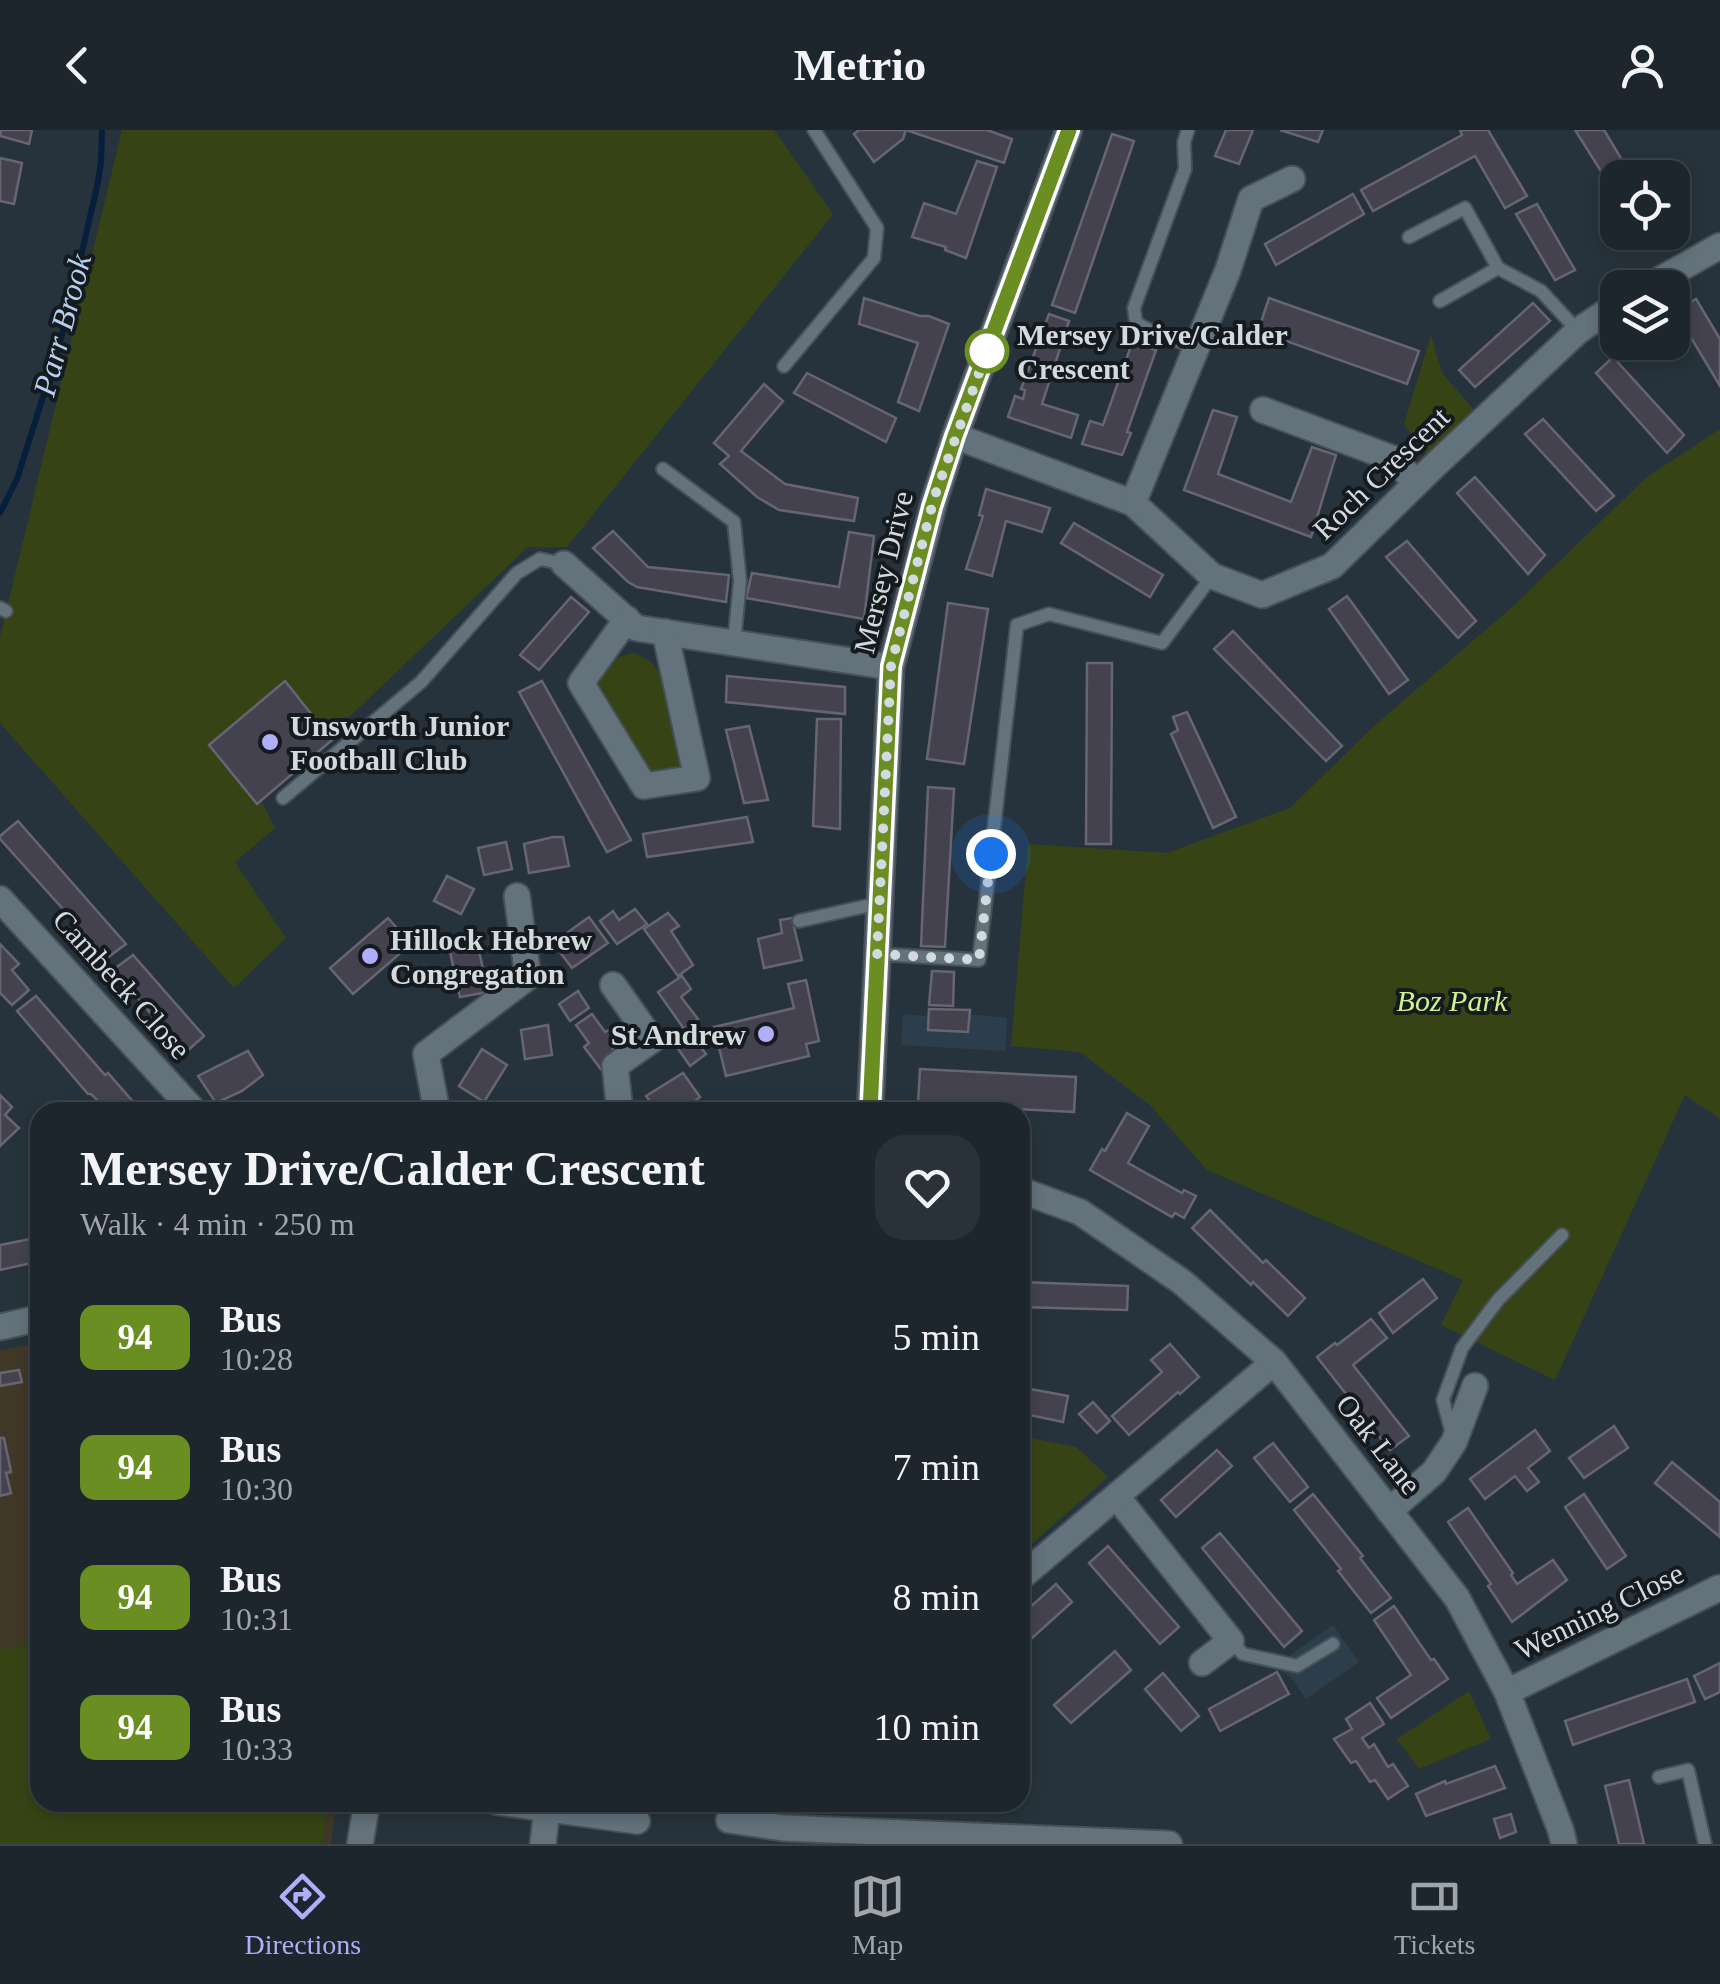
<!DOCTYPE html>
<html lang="en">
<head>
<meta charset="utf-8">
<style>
	body { margin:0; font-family:"Times New Roman",serif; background:#2a3239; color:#f1f3f6; height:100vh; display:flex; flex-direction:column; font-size:38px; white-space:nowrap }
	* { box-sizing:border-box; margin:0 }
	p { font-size:32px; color:#a0a5aa }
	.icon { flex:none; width:55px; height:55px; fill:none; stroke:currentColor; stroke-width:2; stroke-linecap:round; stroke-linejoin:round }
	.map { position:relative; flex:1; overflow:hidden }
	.sheet { position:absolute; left:30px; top:972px; width:1000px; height:710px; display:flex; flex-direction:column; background:#1d262d; border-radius:30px; box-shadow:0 5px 15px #0003,0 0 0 2px #3b4349 }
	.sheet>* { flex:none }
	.badge { padding:0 20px; border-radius:15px; font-size:35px; line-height:65px }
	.controls { position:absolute; left:1600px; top:30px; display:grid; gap:20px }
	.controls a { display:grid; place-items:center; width:90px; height:90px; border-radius:20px; background:#1d262d; box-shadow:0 5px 15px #0003,0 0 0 2px #3b4349; font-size:50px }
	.you { position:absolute; width:50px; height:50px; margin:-25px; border:8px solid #fff; border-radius:50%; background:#1a73e8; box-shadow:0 0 0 15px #1a73e833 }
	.map>.badge { position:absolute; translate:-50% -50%; box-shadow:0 0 0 5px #fff }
	.round { display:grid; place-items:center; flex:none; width:105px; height:105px; border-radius:30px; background:#2a3239 }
	.headline { display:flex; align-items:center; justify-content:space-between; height:170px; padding:0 50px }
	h1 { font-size:48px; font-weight:800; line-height:75px }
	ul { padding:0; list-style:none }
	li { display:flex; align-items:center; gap:30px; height:130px; padding:0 50px }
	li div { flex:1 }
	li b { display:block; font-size:38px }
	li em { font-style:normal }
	li .badge { min-width:110px; font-weight:700; text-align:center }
	header { display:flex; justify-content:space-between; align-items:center; height:130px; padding:0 50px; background:#1d262d; font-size:45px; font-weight:800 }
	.tab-bar { display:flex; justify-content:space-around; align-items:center; height:140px; border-top:2px solid #3b4349; background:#1d262d; font-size:28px; color:#a0a5aa }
	.tab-bar a { display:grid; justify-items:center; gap:5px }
	.tab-bar .selected { color:#b1adfa }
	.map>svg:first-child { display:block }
	.built { fill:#2c3e4b }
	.education { fill:#403827 }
	.green { fill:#364415 }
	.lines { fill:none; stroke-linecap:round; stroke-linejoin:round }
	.stream { stroke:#061f3c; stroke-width:6 }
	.building { fill:#454250; stroke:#686573; stroke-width:2.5 }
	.lane-casing { stroke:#465058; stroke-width:16 }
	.street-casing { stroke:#465058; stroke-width:29 }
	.secondary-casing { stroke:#465058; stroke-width:29 }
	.lane { stroke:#64727c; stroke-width:12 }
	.street { stroke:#64727c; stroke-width:25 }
	.secondary { stroke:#64727c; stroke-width:25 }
	.line-casing { stroke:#fff; stroke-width:22 }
	.line { stroke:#6b8e23; stroke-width:15 }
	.walk { stroke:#d2dae0; stroke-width:10; stroke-dasharray:0 18 }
	.stop-dot { fill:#fff; stroke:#6b8e23; stroke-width:5 }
	.poi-dot { fill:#b1adfa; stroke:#151a1e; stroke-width:4 }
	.labels { text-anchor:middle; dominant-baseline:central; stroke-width:8; stroke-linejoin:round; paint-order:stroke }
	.stop-label { font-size:30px; font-weight:bold; fill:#d2dae0; stroke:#151a1e; text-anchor:start }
	.street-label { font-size:30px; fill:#d2dae0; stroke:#151a1e }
	.poi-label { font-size:30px; font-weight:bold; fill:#d2dae0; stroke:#151a1e; text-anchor:start }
	.park-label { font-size:30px; font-style:italic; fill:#d0f389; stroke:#151a1e }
	.water-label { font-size:32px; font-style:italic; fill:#b5cff1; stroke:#151a1e }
</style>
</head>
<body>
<header><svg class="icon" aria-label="back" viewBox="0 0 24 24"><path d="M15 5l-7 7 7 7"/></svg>Metrio<svg class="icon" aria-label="person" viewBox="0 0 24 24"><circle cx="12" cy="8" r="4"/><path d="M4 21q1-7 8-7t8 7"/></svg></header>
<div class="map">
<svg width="1720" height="1714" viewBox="0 0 1720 1714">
	<rect width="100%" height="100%" fill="#27333c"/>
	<g class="built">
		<path d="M929,879L970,880V884L1007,888L1005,921L901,915L903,884L928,886Z"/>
		<path d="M1333,1495L1359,1532L1306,1569L1290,1546L1282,1542L1281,1526H1289Z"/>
	</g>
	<path class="education" d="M32,1214L40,1253V1672L336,1673L331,1714H0V1220Z"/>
	<g class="green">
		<path d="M122,0H774L833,84L567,417H528L261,671L275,698L235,732L286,808L234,858L0,593V507Z"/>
		<path d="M1431,205L1442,243L1474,280L1426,324L1404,294Z"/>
		<path d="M1720,299V989L1685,965L1555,1250L1441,1195L1463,1150L1207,1040L1150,975L1080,922L1011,916L1028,714L1167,723L1290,678L1372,598L1511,478L1647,347Z"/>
		<path d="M635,523C643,527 650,530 656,538C670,558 676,610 682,635L675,643L647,646L594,566C597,543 612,525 635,523Z"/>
		<path d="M1020,1306L1076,1317L1108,1347L1020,1424Z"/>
		<path d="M40,1512V1672L328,1673L323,1714H0V1520Z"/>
		<path d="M1469,1561L1491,1609L1419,1639L1397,1609Z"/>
	</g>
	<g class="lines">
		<path class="stream" d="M0,383L17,349L56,226L67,187L98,52L101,33L102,0"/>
	</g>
	<g class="building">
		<path d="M1,0H32L29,14L0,6Z"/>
		<path d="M859,0H906L903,9L874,32L854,4Z"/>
		<path d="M906,0H987L1012,9L1004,33Z"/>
		<path d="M1226,0H1253L1239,34L1215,26Z"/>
		<path d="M1280,0H1323L1318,12Z"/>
		<path d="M1488,0L1527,66L1505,78L1475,26L1373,81L1361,60L1462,5L1460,0Z"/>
		<path d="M1575,0H1604L1633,48H1618V68Z"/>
		<path d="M1112,4L1134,11L1075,183L1052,175Z"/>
		<path d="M0,28L22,33L14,74L0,71Z"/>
		<path d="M977,31L997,37L966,128L945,120L946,117L912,107L924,73L956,84Z"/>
		<path d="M1353,64L1364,84L1276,135L1265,114Z"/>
		<path d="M1537,74L1575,140L1555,150L1516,84Z"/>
		<path d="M864,168L920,186H929L949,194L919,281L898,272L918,213L859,194Z"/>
		<path d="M1269,168L1419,221L1407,254L1258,201Z"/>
		<path d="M1696,169L1720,209V256L1675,181Z"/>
		<path d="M1533,173L1550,191L1475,257L1459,240Z"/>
		<path d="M1049,184L1069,191L1042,274L1078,285L1071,308L1008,287L1015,266L1023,269L1025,260L1021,259Z"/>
		<path d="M1132,213L1156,220L1127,302L1131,303L1122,325L1082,314L1090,291L1103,295Z"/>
		<path d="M1613,227L1684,305L1667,323L1596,243Z"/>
		<path d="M807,243L896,288L886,312L794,263Z"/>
		<path d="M764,254L783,271L741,321L785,354L858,368L854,391L779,380L757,367L720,334L729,326L714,313Z"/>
		<path d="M1213,280L1237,287L1218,344L1291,372L1312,317L1336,325L1311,407L1184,360Z"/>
		<path d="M1543,289L1614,366L1596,381L1525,304Z"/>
		<path d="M1475,347L1545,425L1528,444L1457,363Z"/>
		<path d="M986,359L1050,378L1042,402L1006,391L992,446L966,439L983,386L979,385Z"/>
		<path d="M1074,393L1163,445L1150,467L1061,413Z"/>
		<path d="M613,401L648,437L729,445L726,472L637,457L628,452L593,418Z"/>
		<path d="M849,402L874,406L864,489L746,468L752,443L839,457Z"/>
		<path d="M1407,411L1476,491L1458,508L1386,427Z"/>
		<path d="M1347,466L1408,550L1389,564L1329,479Z"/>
		<path d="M571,467L589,482L539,540L520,525Z"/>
		<path d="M948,473L988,479L964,634L927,629Z"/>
		<path d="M1233,501L1342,616L1326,631L1214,519Z"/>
		<path d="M1087,533H1112L1111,714H1086Z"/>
		<path d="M727,546L845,557V584L726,572Z"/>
		<path d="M285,551L332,610L257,674L209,615Z"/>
		<path d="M542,551L631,710L607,722L519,562Z"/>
		<path d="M1187,582L1236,687L1213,698L1171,604L1178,600L1173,587Z"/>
		<path d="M817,589H841L840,699L813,696Z"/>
		<path d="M749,596L768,670L744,673L726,600Z"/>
		<path d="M928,657L954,659L945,817L921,816Z"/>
		<path d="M747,687L753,712L647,727L643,704Z"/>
		<path d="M18,691L126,814L107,828L0,709V706Z"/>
		<path d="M553,707H563L569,736L529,743L524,714Z"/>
		<path d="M506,712L512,739L484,745L478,718Z"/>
		<path d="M447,746L474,759L461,784L434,771Z"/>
		<path d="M635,779L647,794L617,814L600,791L613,781L619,790Z"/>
		<path d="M668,783L679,796L671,801L693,835L678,846L644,799Z"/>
		<path d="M589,787L608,813L572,838L553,813Z"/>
		<path d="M798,787L800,795L794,797L802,830L764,838L758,809L782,803L780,790Z"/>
		<path d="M388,788L411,814L353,864L330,838Z"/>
		<path d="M476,807L488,862L460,867L448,813Z"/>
		<path d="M0,814L19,834L12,840L29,860L12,875L0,863Z"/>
		<path d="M133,825L204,906L185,923L113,840Z"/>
		<path d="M932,841L954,842L953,876L929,875Z"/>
		<path d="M682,846L691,859L681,867L698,889L684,899L658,862Z"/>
		<path d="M806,850L819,911L806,914L809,926L726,946L714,897L794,878L788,854Z"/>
		<path d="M578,861L589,878L570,891L559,874Z"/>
		<path d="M36,866L105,945L108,943L142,982H109L91,964H88L17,881Z"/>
		<path d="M929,879L970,880L968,902L928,900Z"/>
		<path d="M592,884L605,902L609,900L617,911L611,916L621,929L603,942L584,917L589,913L576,895Z"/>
		<path d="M548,895L552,925L525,929L521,900Z"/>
		<path d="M687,900L706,924L690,936L672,910Z"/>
		<path d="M482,919L507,935L484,972L459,956Z"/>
		<path d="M248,921L263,945L242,961L216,973L198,946Z"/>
		<path d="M920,939L1076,947L1074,982L918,974Z"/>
		<path d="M683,943L700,967L678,982H633L649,970L646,966Z"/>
		<path d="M0,965L12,977L5,985L19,998L0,1016Z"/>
		<path d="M1127,983L1149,996L1128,1033L1182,1063L1184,1060L1196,1066L1184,1088L1175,1083L1172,1087L1090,1040L1102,1019L1105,1021Z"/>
		<path d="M1210,1080L1263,1133L1266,1130L1305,1168L1288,1186L1253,1152L1251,1155L1192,1098Z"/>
		<path d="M40,1107V1131L0,1140V1115Z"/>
		<path d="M1423,1149L1437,1168L1393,1203L1379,1183Z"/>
		<path d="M1020,1152L1128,1156L1127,1180L1020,1177Z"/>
		<path d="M1371,1189L1387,1208L1353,1235L1409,1306L1390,1320L1317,1227L1335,1213L1337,1215Z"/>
		<path d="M1170,1214L1199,1247L1180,1264L1178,1262L1129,1305L1112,1286L1162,1242L1151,1230Z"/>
		<path d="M19,1240L22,1252L0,1256V1243Z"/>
		<path d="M1020,1257L1068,1266L1063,1292L1020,1283Z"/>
		<path d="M1093,1272L1110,1291L1097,1303L1079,1284Z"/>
		<path d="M1614,1296L1628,1318L1584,1348L1569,1328Z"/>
		<path d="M1535,1300L1550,1321L1528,1338L1539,1352L1527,1361L1515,1346L1485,1369L1470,1349Z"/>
		<path d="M0,1308H4L11,1342L6,1343L11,1363L0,1366Z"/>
		<path d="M1273,1313L1308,1357L1290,1372L1254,1328Z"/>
		<path d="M1217,1320L1232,1336L1176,1387L1161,1370Z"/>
		<path d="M1672,1332L1720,1372V1407L1655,1353Z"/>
		<path d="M1313,1364L1363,1426L1360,1428L1391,1468L1371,1483L1338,1441L1341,1439L1294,1380Z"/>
		<path d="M1584,1364L1626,1426L1607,1439L1565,1377Z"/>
		<path d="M1468,1378L1513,1443L1511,1445L1517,1454L1553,1430L1567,1450L1512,1492L1488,1456L1491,1454L1448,1392Z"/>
		<path d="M1220,1403L1302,1501L1284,1517L1202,1418Z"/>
		<path d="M1108,1416L1179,1497L1160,1514L1089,1433Z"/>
		<path d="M1056,1454L1072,1472L1020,1519V1486Z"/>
		<path d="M1394,1476L1431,1530L1434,1529L1448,1549L1391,1588L1377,1568L1411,1545L1374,1490Z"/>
		<path d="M1115,1521L1131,1540L1071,1593L1054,1575Z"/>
		<path d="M1720,1533V1562L1705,1569L1694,1546Z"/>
		<path d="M1277,1542L1289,1564L1220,1601L1209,1579Z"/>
		<path d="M1163,1543L1199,1586L1181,1601L1145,1559Z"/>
		<path d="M1687,1549L1695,1572L1573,1615L1565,1591Z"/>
		<path d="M1370,1573L1384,1594L1362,1608L1369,1618L1374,1614L1388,1637L1393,1634L1408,1656L1388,1669L1375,1650L1370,1652L1356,1631L1351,1633L1334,1609L1352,1599L1346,1589Z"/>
		<path d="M1495,1636L1505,1658L1426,1686L1416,1664L1445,1651L1446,1654Z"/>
		<path d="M1629,1650L1635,1675L1644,1714H1619L1611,1680L1605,1656Z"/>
		<path d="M1511,1684L1516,1702L1500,1708L1494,1689Z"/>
	</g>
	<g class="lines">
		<g class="lane-casing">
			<g id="lane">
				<path d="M1188,0L1184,12L1185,39L1134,178L1136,193L1149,200L1196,218"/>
				<path d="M1409,107L1465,78L1498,138L1541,161L1578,201"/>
				<path d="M1440,171L1498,138"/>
				<path d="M784,236L874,128L877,98L814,0"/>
				<path d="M663,339L734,392L740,451L734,513"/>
				<path d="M0,478L6,481"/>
				<path d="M283,668L421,552L517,443L540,429L564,434"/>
				<path d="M799,791L880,773"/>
				<path d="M877,824L979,830L1017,495L1049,484L1162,513L1212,446"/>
				<path d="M1452,1304L1443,1270L1462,1218L1498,1170L1562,1105"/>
				<path d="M1231,1511L1243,1524L1297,1536L1333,1514"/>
				<path d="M1659,1647L1688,1640L1705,1714"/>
			</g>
		</g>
		<g class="street-casing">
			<g id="street">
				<path d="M1645,158L1720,116"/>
				<path d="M1263,280L1394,329L1416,353"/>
				<path d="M955,306L1133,373L1212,446L1262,465L1332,436L1433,337L1578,201L1618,174"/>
				<path d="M1133,373L1228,140L1251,69L1292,49"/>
				<path d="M564,434L636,498L891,537"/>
				<path d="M627,489L581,553L644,656L697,648L665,502"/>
				<path d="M0,769L195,982"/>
				<path d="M613,855L652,910L615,936L620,982"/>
				<path d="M437,982L426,924L528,847L517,766"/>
				<path d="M1117,1367L1231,1511L1202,1533"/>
				<path d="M1389,1381L1434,1342L1454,1312L1475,1256"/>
				<path d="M1020,1448L1274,1232"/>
				<path d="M1507,1562L1719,1458"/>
				<path d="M498,1672L637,1691"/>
				<path d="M729,1690L783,1698L1169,1714"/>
				<path d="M360,1714L367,1672"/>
				<path d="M543,1714L547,1678"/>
			</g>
		</g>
		<g class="secondary-casing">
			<g id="secondary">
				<path d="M870,982L891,537L935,368L955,306L1069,0"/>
				<path d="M1020,1060L1080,1082L1182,1152L1274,1232L1457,1468L1507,1562L1561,1701L1564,1714"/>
				<path d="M0,1197L40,1188"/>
			</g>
		</g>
		<use href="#lane" class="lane"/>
		<use href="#street" class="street"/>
		<use href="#secondary" class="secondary"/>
	</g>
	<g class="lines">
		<g class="line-casing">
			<path id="line" d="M870,982L891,536L932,377L955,306L1069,0"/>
		</g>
		<use href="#line" class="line"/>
		<path class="walk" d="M987,221L992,207L934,368L891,536L877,824L979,830L991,724"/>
	</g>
	<circle class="stop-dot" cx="987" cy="221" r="20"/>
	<g class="poi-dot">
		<circle cx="270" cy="612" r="10"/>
		<circle cx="370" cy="826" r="10"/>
		<circle cx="766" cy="904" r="10"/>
	</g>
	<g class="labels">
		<g class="stop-label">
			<text x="1017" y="204">Mersey Drive/Calder<tspan x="1017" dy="34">Crescent</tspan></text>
		</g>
		<g class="street-label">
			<text transform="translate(1381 343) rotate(-44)">Roch Crescent</text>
			<text transform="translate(883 442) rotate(-76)">Mersey Drive</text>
			<text transform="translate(122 854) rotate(48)">Cambeck Close</text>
			<text transform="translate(1379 1314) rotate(52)">Oak Lane</text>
			<text transform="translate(1599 1481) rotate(-26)">Wenning Close</text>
		</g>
		<g class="poi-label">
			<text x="290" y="595">Unsworth Junior<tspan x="290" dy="34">Football Club</tspan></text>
			<text x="390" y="809">Hillock Hebrew<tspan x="390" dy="34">Congregation</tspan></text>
			<text x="746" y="904" text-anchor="end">St Andrew</text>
		</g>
		<g class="park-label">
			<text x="1452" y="870">Boz Park</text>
		</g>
		<g class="water-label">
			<text transform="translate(62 195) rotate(-75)">Parr Brook</text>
		</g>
	</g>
</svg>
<div class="controls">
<a><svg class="icon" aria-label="locate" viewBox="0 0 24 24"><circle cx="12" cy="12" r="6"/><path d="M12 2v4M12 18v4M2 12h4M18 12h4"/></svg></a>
<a><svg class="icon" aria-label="layers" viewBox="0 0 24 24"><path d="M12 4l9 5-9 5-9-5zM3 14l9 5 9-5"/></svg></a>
</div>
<div class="you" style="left:991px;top:724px"></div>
<section class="sheet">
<div class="headline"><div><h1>Mersey Drive/Calder Crescent</h1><p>Walk · 4 min · 250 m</p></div><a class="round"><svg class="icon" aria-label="heart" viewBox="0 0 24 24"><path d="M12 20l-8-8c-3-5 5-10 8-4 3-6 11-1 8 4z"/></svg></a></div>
<ul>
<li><span class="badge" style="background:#6b8e23;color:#fff">94</span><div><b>Bus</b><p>10:28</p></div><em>5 min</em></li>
<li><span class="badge" style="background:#6b8e23;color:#fff">94</span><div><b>Bus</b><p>10:30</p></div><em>7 min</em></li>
<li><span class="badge" style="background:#6b8e23;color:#fff">94</span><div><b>Bus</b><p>10:31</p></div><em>8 min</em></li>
<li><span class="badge" style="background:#6b8e23;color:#fff">94</span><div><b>Bus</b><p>10:33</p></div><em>10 min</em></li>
</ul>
</section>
</div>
<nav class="tab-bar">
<a class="selected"><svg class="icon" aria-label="directions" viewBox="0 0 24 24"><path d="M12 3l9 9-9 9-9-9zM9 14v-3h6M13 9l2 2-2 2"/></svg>Directions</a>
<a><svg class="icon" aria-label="map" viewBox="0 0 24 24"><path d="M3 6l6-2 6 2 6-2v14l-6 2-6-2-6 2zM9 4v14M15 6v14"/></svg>Map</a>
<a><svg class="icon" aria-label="tickets" viewBox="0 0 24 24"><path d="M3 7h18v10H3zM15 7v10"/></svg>Tickets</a>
</nav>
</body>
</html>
